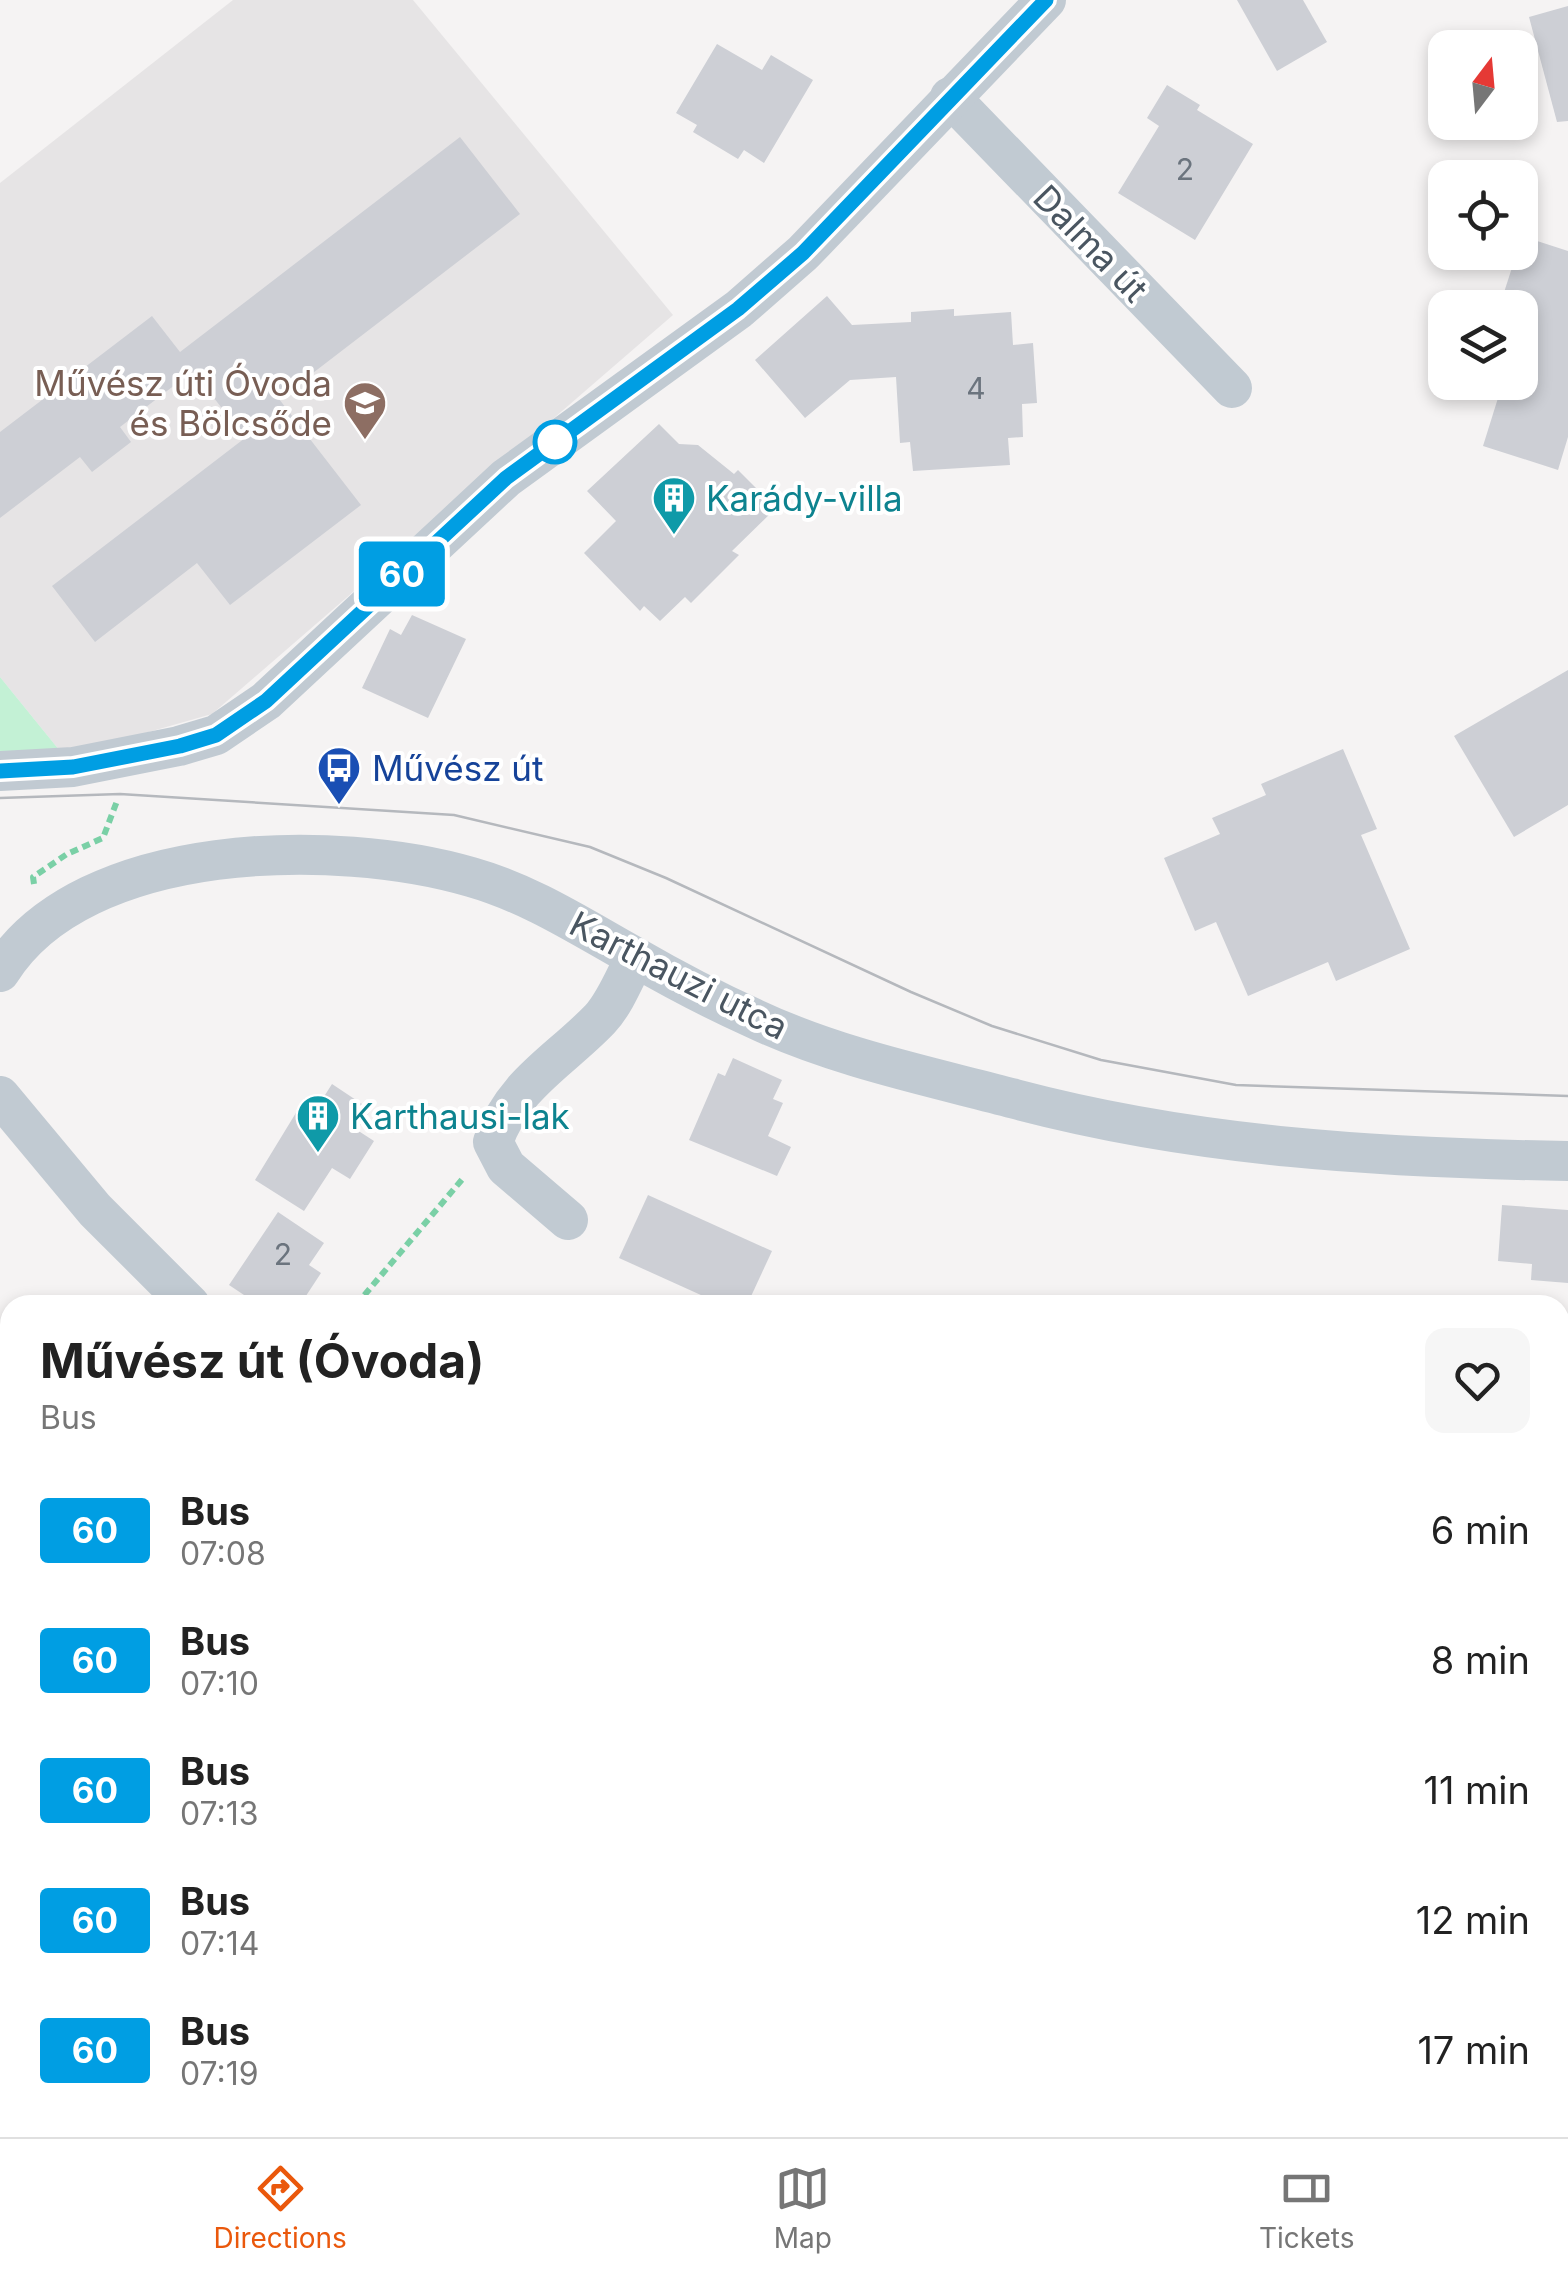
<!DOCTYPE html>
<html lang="en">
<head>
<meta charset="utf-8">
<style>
	body { margin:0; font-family:Inter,sans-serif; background:#f6f6f6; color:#222; height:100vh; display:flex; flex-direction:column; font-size:38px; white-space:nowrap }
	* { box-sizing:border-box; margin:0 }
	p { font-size:32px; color:#767676 }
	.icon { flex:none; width:55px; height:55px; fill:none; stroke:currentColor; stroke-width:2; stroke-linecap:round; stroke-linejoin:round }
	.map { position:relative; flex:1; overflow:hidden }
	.side { position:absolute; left:0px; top:1295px; width:1570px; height:842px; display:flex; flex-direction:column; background:#fff; border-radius:30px 30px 0 0; box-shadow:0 5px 15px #0003 }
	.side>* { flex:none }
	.badge { padding:0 20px; border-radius:8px; font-size:35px; line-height:65px }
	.needle { width:65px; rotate:16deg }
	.buttons { position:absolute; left:1428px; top:30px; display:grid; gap:20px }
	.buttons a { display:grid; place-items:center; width:110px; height:110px; border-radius:20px; background:#fff; box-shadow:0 5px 15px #0003; font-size:50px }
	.map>.badge { position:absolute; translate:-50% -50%; box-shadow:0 0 0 5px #fff }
	.round { display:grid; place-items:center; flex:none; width:105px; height:105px; border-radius:20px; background:#f6f6f6 }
	.headline { display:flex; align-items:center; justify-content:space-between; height:170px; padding:0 40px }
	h1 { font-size:48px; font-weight:700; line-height:75px }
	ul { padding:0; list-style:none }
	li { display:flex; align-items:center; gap:30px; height:130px; padding:0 40px }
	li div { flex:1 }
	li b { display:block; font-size:38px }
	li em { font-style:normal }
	li .badge { min-width:110px; font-weight:700; text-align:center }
	.tab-bar { display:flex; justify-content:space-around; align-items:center; height:140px; border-top:2px solid #e0e0e0; background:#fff; font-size:28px; color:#767676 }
	.tab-bar a { display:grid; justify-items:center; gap:5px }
	.tab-bar .active { color:#ea580c }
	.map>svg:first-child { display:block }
	.education { fill:#e6e4e5 }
	.green { fill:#c3f1d5 }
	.building { fill:#cdcfd5 }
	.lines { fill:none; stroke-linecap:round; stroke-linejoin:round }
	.path { stroke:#7ad0a6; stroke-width:6; stroke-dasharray:8 5; stroke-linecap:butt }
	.minor { stroke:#c1cad2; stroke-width:40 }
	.tram { stroke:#b5b8bd; stroke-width:2.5 }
	.line-casing { stroke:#fff; stroke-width:22 }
	.line { stroke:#009ee3; stroke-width:15 }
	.stop-dot { fill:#fff; stroke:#009ee3; stroke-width:5 }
	.labels { text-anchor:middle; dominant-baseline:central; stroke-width:8; stroke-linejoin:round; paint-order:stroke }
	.number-label { font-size:30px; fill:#6b747e }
	.street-label { font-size:35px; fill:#4a5661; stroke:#fff }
	.education-label { font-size:35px; fill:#785e54; stroke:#fff; text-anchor:end }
	.culture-label { font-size:35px; fill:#0d838f; stroke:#fff; text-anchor:start }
	.transit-label { font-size:35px; fill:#164399; stroke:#fff; text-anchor:start }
</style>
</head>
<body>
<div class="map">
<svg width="1568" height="2137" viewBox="0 0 1568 2137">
	<rect width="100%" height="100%" fill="#f5f3f3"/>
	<path class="education" d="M233,0H413L673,315L212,714L64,756L0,677V183Z"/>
	<g class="green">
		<path d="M0,677L64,756L0,763Z"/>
		<path d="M1560,1579L1568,1582V2137H1366L1358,2128H1560Z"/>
		<path d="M1077,2128H1334L1342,2137H1061Z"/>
	</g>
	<g class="building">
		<path d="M1237,0H1303L1327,42L1277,71Z"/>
		<path d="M1568,6V121L1557,122L1529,17Z"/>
		<path d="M717,44L762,70L771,55L813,80L764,163L744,150L738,159L693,132L697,125L676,113Z"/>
		<path d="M1167,85L1200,105L1197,110L1253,144L1195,240L1118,193L1159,126L1147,118Z"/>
		<path d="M460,137L520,214L279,399L361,505L230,605L197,563L95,642L52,586L245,438L193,371L120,427L131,442L92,472L80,457L0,518V432L152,316L180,352Z"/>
		<path d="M1522,236L1568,251V437L1558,470L1483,446L1503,382H1520V308H1499L1517,252H1520Z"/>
		<path d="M827,296L852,325L911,322V312L954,309V316L1011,312L1013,345L1033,343L1037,403L1022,404L1023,437L1008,438L1010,465L913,471L910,442L900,443L896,377L850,380L805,418L755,360Z"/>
		<path d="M659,424L679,444L698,445L734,474L738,470L776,508L732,551L739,555L691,603L685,597L660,621L644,606L640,611L584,553L616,521L587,491Z"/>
		<path d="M412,615L466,639L428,718L362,688L390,629L401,635Z"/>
		<path d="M1568,670V805L1514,837L1454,736Z"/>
		<path d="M1343,749L1377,829L1361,835L1410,949L1336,981L1328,962L1248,996L1216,922L1195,931L1164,858L1220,834L1212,818L1266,795L1261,784Z"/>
		<path d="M733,1058L782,1080L773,1099L783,1103L768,1136L791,1147L777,1176L689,1140L718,1073L725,1076Z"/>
		<path d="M332,1084L371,1110L357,1130L374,1141L350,1179L332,1168L304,1211L255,1180L305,1098L318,1106Z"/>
		<path d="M648,1195L772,1251L747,1305H723L619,1258Z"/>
		<path d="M1502,1205L1568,1210V1283L1531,1280L1532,1264L1498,1261Z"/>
		<path d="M278,1212L324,1243L309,1265L321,1273L300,1305H259L229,1285Z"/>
	</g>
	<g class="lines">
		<g class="path">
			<path d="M34,884L33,877L67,854L103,838L117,801"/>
			<path d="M356,1305L465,1176"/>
			<path d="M555,2137L569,2128"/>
		</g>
		<g class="minor">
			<path d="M950,97L1232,388"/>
			<path d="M0,771L73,767L179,746L216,735L266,701L506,478L739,309L803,253L1046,0"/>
			<path d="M0,972C83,839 338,838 471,877C531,894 581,927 635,957C673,979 713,1000 753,1018C835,1057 928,1076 1015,1099C1196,1147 1382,1158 1568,1161"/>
			<path d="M0,1096L95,1210L190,1305"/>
			<path d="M568,1220L506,1167L493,1142C514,1083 560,1061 600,1019C615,1003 625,977 635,958"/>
			<path d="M1560,1374L1568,1365"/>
			<path d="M1560,1575L1568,1582"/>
			<path d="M1358,2128L1366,2137"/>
		</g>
		<path class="tram" d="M0,798L120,794L454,815L590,847L666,878L911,992L992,1026L1101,1060L1236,1085L1568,1096"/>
	</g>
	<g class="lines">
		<g class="line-casing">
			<path id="line" d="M0,771L73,767L180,746L216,735L266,701L506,478L738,309L803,253L1046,0"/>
		</g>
		<use href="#line" class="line"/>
	</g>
	<defs>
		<g id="school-pin" transform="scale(2.25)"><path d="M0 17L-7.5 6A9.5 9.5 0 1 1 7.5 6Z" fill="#8d6e63" stroke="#fff"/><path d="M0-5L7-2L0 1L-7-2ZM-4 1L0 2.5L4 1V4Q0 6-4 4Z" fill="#fff"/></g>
		<g id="building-pin" transform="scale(2.25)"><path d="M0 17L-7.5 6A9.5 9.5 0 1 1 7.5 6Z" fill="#0f9aa8" stroke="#fff"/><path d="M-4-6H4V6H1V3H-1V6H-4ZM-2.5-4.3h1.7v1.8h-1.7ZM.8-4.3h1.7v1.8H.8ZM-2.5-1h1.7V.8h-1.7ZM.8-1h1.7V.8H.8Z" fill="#fff"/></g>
		<g id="bus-pin" transform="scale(2.25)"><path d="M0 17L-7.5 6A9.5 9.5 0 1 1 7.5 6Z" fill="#1a4fb4" stroke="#fff"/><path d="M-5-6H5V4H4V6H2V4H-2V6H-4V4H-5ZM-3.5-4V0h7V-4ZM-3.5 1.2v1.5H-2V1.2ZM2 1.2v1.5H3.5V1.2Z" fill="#fff"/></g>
	</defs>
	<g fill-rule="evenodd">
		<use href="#school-pin" x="365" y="403"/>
		<use href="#building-pin" x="674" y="498"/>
		<use href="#bus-pin" x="339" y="768"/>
		<use href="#building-pin" x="318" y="1116"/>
	</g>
	<circle class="stop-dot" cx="555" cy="442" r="20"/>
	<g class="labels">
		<g class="number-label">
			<text x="1185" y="169">2</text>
			<text x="976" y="388">4</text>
			<text x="283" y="1254">2</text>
		</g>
		<g class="street-label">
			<text transform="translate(1091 243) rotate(46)">Dalma út</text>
			<text transform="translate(679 975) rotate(27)">Karthauzi utca</text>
		</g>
		<g class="education-label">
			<text x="332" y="383">Művész úti Óvoda<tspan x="332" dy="40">és Bölcsőde</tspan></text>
		</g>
		<g class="culture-label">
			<text x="706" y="498">Karády-villa</text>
			<text x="350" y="1116">Karthausi-lak</text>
		</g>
		<g class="transit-label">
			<text x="372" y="768">Művész út</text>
		</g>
	</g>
</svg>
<div class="buttons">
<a><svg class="needle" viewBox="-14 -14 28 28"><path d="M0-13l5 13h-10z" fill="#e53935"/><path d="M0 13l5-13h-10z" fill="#767676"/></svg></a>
<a><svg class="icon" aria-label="locate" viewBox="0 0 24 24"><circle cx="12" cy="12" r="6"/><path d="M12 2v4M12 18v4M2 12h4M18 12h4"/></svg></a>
<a><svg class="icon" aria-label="layers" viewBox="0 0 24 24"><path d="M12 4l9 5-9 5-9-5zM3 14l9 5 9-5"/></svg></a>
</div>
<b class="badge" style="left:402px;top:574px;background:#009ee3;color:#fff">60</b>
<section class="side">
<div class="headline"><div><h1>Művész út (Óvoda)</h1><p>Bus</p></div><a class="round"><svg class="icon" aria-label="heart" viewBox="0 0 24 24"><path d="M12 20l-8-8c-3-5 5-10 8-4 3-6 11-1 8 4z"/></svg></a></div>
<ul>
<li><span class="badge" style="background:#009ee3;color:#fff">60</span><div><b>Bus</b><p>07:08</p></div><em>6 min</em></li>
<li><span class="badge" style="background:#009ee3;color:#fff">60</span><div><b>Bus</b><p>07:10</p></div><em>8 min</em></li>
<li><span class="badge" style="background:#009ee3;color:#fff">60</span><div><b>Bus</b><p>07:13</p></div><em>11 min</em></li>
<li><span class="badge" style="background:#009ee3;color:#fff">60</span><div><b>Bus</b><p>07:14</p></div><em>12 min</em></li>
<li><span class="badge" style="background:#009ee3;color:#fff">60</span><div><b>Bus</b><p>07:19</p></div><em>17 min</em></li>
</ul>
</section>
</div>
<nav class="tab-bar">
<a class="active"><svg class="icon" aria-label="directions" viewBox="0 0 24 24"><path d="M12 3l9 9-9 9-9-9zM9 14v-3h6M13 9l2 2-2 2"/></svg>Directions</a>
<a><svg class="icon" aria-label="map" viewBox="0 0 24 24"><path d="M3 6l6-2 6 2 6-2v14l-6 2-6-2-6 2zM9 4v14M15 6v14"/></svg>Map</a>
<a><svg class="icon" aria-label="tickets" viewBox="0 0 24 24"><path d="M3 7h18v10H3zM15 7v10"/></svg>Tickets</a>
</nav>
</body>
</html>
